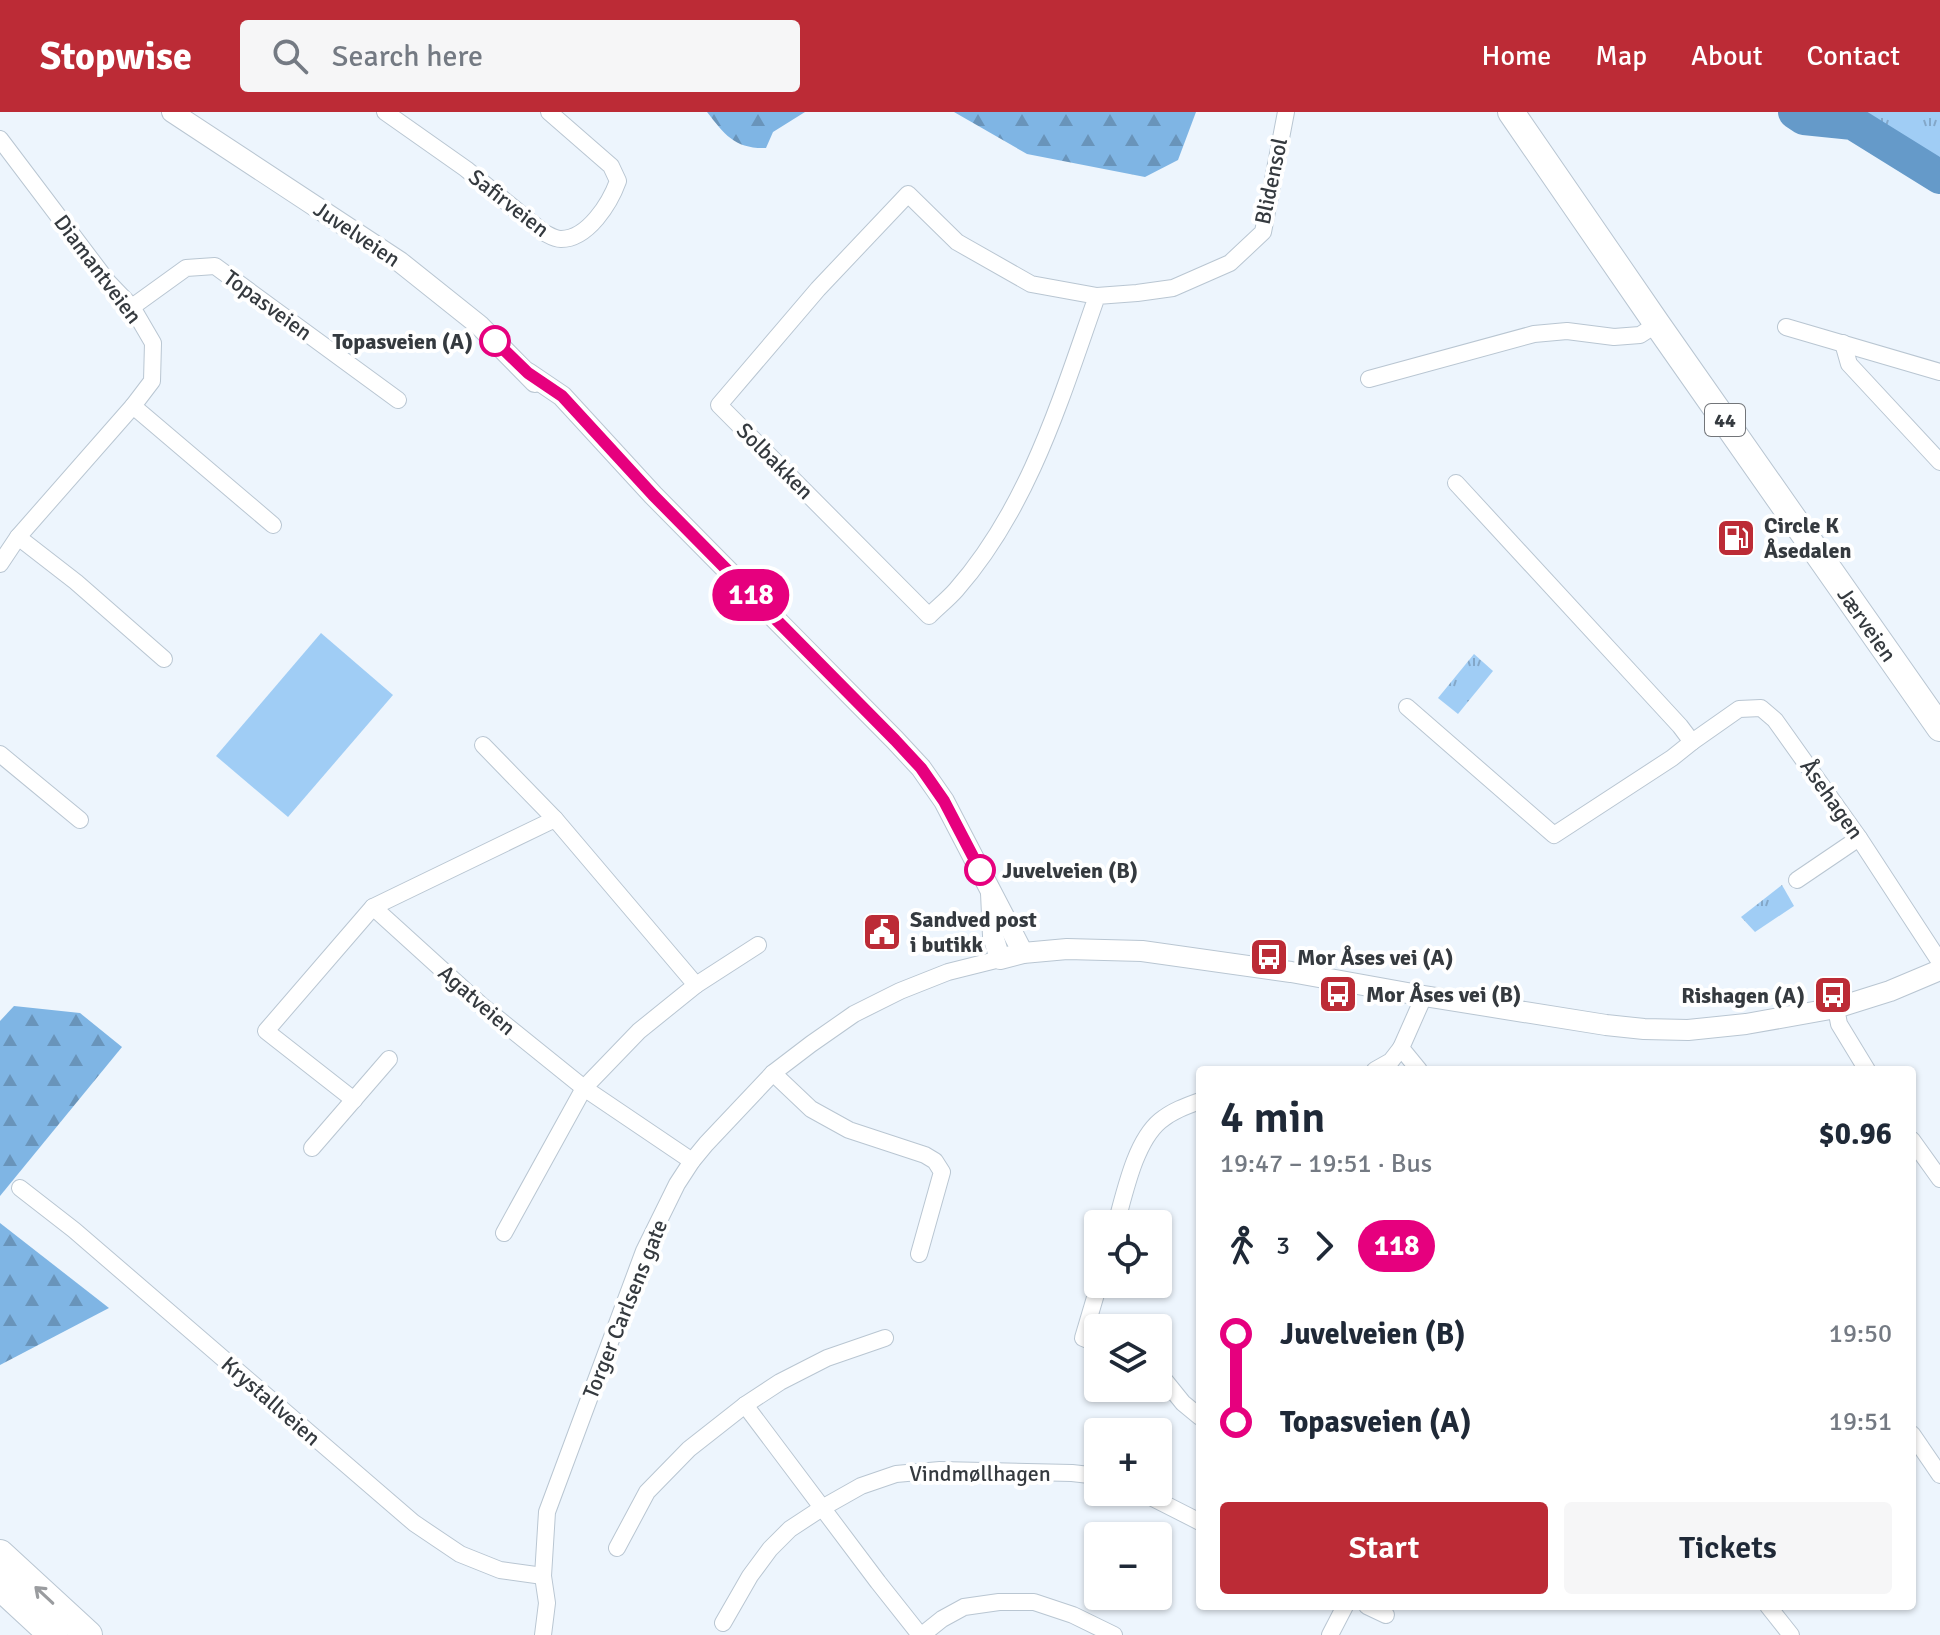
<!DOCTYPE html>
<html lang="en">
<head>
<meta charset="utf-8">
<style>
	body { margin:0; font-family:Signika,sans-serif; background:#f6f6f7; color:#1f2937; height:100vh; display:flex; flex-direction:column; font-size:30px; white-space:nowrap }
	* { box-sizing:border-box; margin:0 }
	p { font-size:26px; color:#747a83 }
	.icon { flex:none; width:44px; height:44px; fill:none; stroke:currentColor; stroke-width:2; stroke-linecap:round; stroke-linejoin:round }
	.map { position:relative; flex:1; overflow:hidden }
	.panel { position:absolute; left:1196px; top:954px; width:720px; height:544px; display:flex; flex-direction:column; background:#fff; border-radius:8px; box-shadow:0 2px 6px #0004 }
	.panel>* { flex:none }
	.badge { padding:0 16px; border-radius:26px; font-size:28px; line-height:52px }
	.tools { position:absolute; left:1084px; top:1098px; display:grid; gap:16px }
	.tools a { display:grid; place-items:center; width:88px; height:88px; border-radius:8px; background:#fff; box-shadow:0 2px 6px #0004; font-size:40px }
	.map>.badge { position:absolute; translate:-50% -50%; box-shadow:0 0 0 4px #fff }
	.legs { display:flex; align-items:center; gap:12px; height:88px; padding:0 24px; font-size:26px }
	.legs p { margin-inline-start:auto }
	.summary { display:flex; align-items:center; justify-content:space-between; height:136px; padding:0 24px }
	h1 { font-size:44px; font-weight:600; line-height:60px }
	.action { display:flex; gap:16px; margin-top:auto; padding:16px 24px }
	.action a { flex:1; height:92px; border-radius:8px; background:#bc2b36; color:#fff; font-size:32px; font-weight:600; line-height:92px; text-align:center }
	.action a+a { background:#f6f6f7; color:#1f2937 }
	ul { padding:0 24px; list-style:none }
	li { display:flex; align-items:center; gap:28px; height:88px; font-size:30px }
	li i { display:grid; place-items:center; width:12px; height:100%; margin:0 10px; background:currentColor }
	li i::after { content:''; width:20px; height:20px; margin:-10px; border:6px solid; border-radius:50%; background:#fff }
	li p { margin-inline-start:auto }
	li:first-child i { background:linear-gradient(#0000 50%,currentColor 0) }
	li:last-child i { background:linear-gradient(currentColor 50%,#0000 0) }
	header { display:flex; align-items:center; gap:48px; box-sizing:border-box; height:112px; padding:0 40px; background:#bc2b36; color:#fff }
	header strong { font-size:38px }
	nav { display:flex; gap:44px; margin-inline-start:auto; font-size:28px }
	.search { width:560px; height:72px; background:#f6f6f7; display:flex; align-items:center; gap:20px; box-sizing:border-box; padding:0 28px; border-radius:8px; color:#747a83; font-size:30px }
	.map>svg:first-child { display:block }
	.grass { fill:#a0cdf5 }
	.forest { fill:url(#forest-firs) }
	.park { fill:url(#park-tufts) }
	.lines { fill:none; stroke-linecap:round; stroke-linejoin:round }
	.river { stroke:#659ac9; stroke-width:34 }
	.minor-casing { stroke:#b9c6d2; stroke-width:18 }
	.tertiary-casing { stroke:#b9c6d2; stroke-width:22 }
	.primary-casing { stroke:#b9c6d2; stroke-width:28 }
	.trunk-casing { stroke:#b9c6d2; stroke-width:30 }
	.minor { stroke:#fff; stroke-width:16 }
	.tertiary { stroke:#fff; stroke-width:20 }
	.primary { stroke:#fff; stroke-width:26 }
	.trunk { stroke:#fff; stroke-width:28 }
	.oneway { stroke:#9a9c9f }
	.line-1-casing { stroke:#fff; stroke-width:18 }
	.line-1 { stroke:#e6007e; stroke-width:12 }
	.stop-1-dot { fill:#fff; stroke:#e6007e; stroke-width:4 }
	.labels { text-anchor:middle; dominant-baseline:central; stroke-width:8; stroke-linejoin:round; paint-order:stroke }
	.shield { fill:#fff; stroke:#727579; stroke-width:2 }
	.shield-label { font-size:20px; font-weight:bold; fill:#353a3f }
	.street-label { font-size:22px; fill:#353a3f; stroke:#fff }
	.stop-label { font-size:22px; font-weight:bold; fill:#353a3f; stroke:#fff; text-anchor:end }
	.poi-label { font-size:22px; font-weight:bold; fill:#353a3f; stroke:#fff; text-anchor:start }
</style>
</head>
<body>
<header>
<strong>Stopwise</strong>
<div class="search"><svg class="icon" aria-label="search" viewBox="0 0 24 24"><circle cx="10" cy="10" r="6"/><path d="M15 15l6 6"/></svg>Search here</div>
<nav><a>Home</a><a>Map</a><a>About</a><a>Contact</a></nav>
</header>
<div class="map">
<svg width="1940" height="1523" viewBox="0 0 1940 1523">
	<defs>
		<pattern id="forest-firs" width="22" height="20" patternUnits="userSpaceOnUse" patternTransform="scale(2)"><rect width="22" height="20" fill="#7fb5e4"/><path d="M5 1l3.5 6h-7zM16 11l3.5 6h-7z" fill="#6994ba"/></pattern>
		<pattern id="park-tufts" width="24" height="20" patternUnits="userSpaceOnUse" patternTransform="scale(2)"><rect width="24" height="20" fill="#a0cdf5"/><path d="M3 7l-1-3M5 7V3M7 7l1-3M15 17l-1-3M17 17v-4M19 17l1-3" fill="none" stroke="#83a7c8"/></pattern>
	</defs>
	<rect width="100%" height="100%" fill="#edf5fd"/>
	<path class="grass" d="M321,521L393,583L288,705L216,644Z"/>
	<g class="forest">
		<path d="M707,0H805L773,20L766,36C735,37 725,23 707,0Z"/>
		<path d="M954,0H1196L1178,48L1145,65L1027,42Z"/>
		<path d="M14,894L80,901L122,935L0,1084V909Z"/>
		<path d="M0,1111L109,1196L0,1253Z"/>
	</g>
	<g class="park">
		<path d="M1793,0H1940V65L1888,33L1804,6Z"/>
		<path d="M1474,542L1493,559L1458,602L1438,586Z"/>
		<path d="M1782,773L1794,794L1755,820L1741,805Z"/>
	</g>
	<g class="lines">
		<path class="river" d="M1795,0L1804,6L1853,11L1940,65"/>
		<g class="minor-casing">
			<g id="minor">
				<path d="M385,0L466,57L543,120C549,123 554,127 561,127C588,127 610,91 618,69L611,54L549,0"/>
				<path d="M0,27L108,170L132,195L153,231L152,269L133,294L273,413"/>
				<path d="M1097,184C1061,286 1029,395 956,478C948,487 938,495 929,504L719,293L818,177L908,82L957,130L1031,172L1097,184L1137,181L1173,176L1230,151L1263,120L1286,0"/>
				<path d="M132,195L186,156L215,154L398,288"/>
				<path d="M1786,215L1940,260"/>
				<path d="M1843,231L1849,252L1940,350"/>
				<path d="M1369,267L1534,222L1567,219L1614,225L1640,223L1657,212"/>
				<path d="M1456,371L1680,614L1692,630L1739,597L1761,596L1775,608L1859,726L1940,850"/>
				<path d="M18,425L76,470L164,547"/>
				<path d="M0,452L18,425L133,294"/>
				<path d="M1407,595L1554,723L1672,646L1692,630"/>
				<path d="M483,633L555,707"/>
				<path d="M0,642L80,708"/>
				<path d="M1797,768L1859,726"/>
				<path d="M373,795L481,893L584,976L692,1049"/>
				<path d="M696,873L758,833"/>
				<path d="M1836,896L1839,912L1867,958"/>
				<path d="M1375,958L1391,949L1401,936"/>
				<path d="M1419,958L1401,936L1424,884"/>
				<path d="M773,961L811,997L849,1018L925,1043L935,1049L942,1060L919,1142"/>
				<path d="M354,988L266,919L373,795L555,707L696,873L639,919L584,976L504,1121"/>
				<path d="M1912,1028L1940,1067"/>
				<path d="M312,1036L389,947"/>
				<path d="M20,1076L74,1118L414,1411L460,1442L500,1458L543,1464"/>
				<path d="M1116,1112C1125,1080 1135,1030 1160,1009C1172,999 1186,994 1200,989"/>
				<path d="M1098,1232L1083,1226L1099,1172"/>
				<path d="M1158,1260L1183,1291L1200,1305"/>
				<path d="M745,1293L878,1470L920,1523"/>
				<path d="M1912,1322L1940,1363"/>
				<path d="M1141,1380L1200,1410"/>
				<path d="M617,1436L647,1380L689,1337L745,1293L780,1270L827,1246L885,1226"/>
				<path d="M1367,1494L1386,1503"/>
				<path d="M1768,1494L1791,1523"/>
				<path d="M723,1511L750,1464L770,1437L790,1417L822,1396L861,1374L896,1362L940,1358L1072,1361L1098,1364"/>
				<path d="M543,1523L547,1491L543,1464L547,1400L644,1139L677,1072L692,1049L706,1032L773,961L811,932L854,902L900,879L948,860L1000,847"/>
				<path d="M922,1523L942,1507L964,1495L999,1490H1034L1073,1503L1114,1523"/>
				<path d="M1330,1523L1345,1494"/>
			</g>
		</g>
		<g class="tertiary-casing">
			<g id="tertiary">
				<path d="M172,0L400,150L479,213L535,270"/>
				<path d="M528,261L562,284L653,383L895,628L921,656L944,689L1023,841"/>
				<path d="M991,781L993,824L1000,847L1023,841L1067,837L1142,839L1291,860L1424,884L1606,913L1644,917L1688,918L1746,912L1836,896L1890,879L1940,858"/>
			</g>
		</g>
		<g class="primary-casing">
			<g id="primary">
				<path id="s1" d="M1511,0L1657,212L1940,616"/>
			</g>
		</g>
		<g class="trunk-casing">
			<g id="trunk">
				<path d="M0,1442L88,1523"/>
				<path d="M0,1474L53,1523"/>
			</g>
		</g>
		<use href="#minor" class="minor"/>
		<use href="#tertiary" class="tertiary"/>
		<use href="#primary" class="primary"/>
		<use href="#trunk" class="trunk"/>
	</g>
	<defs><path id="oneway-shaft" d="M-6 0H5M1.5-3L5.5 0L1.5 3" fill="none" stroke-width="1.6" stroke-linecap="round" stroke-linejoin="round" transform="scale(2)"/></defs>
	<use class="oneway" href="#oneway-shaft" transform="translate(44 1483) rotate(-137)"/>
	<g class="lines">
		<g class="line-1-casing">
			<path id="line-1" d="M495,229L528,261L562,284L653,383L895,628L921,656L944,689L980,758"/>
		</g>
		<use href="#line-1" class="line-1"/>
	</g>
	<defs>
		<g id="fuel-square" transform="scale(2)"><rect x="-9" y="-9" width="18" height="18" rx="4" fill="#bc2b36" stroke="#fff"/><path d="M-5.5-6h7V0h2V4h1.3V-2.5L3-4.5l.8-.8L6-3V5H2.5V1h-1V6h-7ZM-4.2-4.7v3.2H.2V-4.7Z" fill="#fff"/></g>
		<g id="civic-square" transform="scale(2)"><rect x="-9" y="-9" width="18" height="18" rx="4" fill="#bc2b36" stroke="#fff"/><path d="M-.6-6.5H3V-4.5H.6V-3L4-1V1h2V6H-6V1h2V-1L-.6-3ZM-1.2 2.5V6h2.4V2.5Z" fill="#fff"/></g>
		<g id="bus-square" transform="scale(2)"><rect x="-9" y="-9" width="18" height="18" rx="4" fill="#bc2b36" stroke="#fff"/><path d="M-5-6H5V4H4V6H2V4H-2V6H-4V4H-5ZM-3.5-4V0h7V-4ZM-3.5 1.2v1.5H-2V1.2ZM2 1.2v1.5H3.5V1.2Z" fill="#fff"/></g>
	</defs>
	<g fill-rule="evenodd">
		<use href="#fuel-square" x="1736" y="426"/>
		<use href="#civic-square" x="882" y="820"/>
		<use href="#bus-square" x="1269" y="845"/>
		<use href="#bus-square" x="1338" y="882"/>
		<use href="#bus-square" x="1833" y="883"/>
	</g>
	<g class="stop-1-dot">
		<circle cx="495" cy="229" r="14"/>
		<circle cx="980" cy="758" r="14"/>
	</g>
	<g class="labels">
		<rect class="shield" x="1705" y="292" width="40" height="32" rx="6"/>
		<g class="shield-label">
			<text x="1725" y="308">44</text>
		</g>
		<g class="street-label">
			<text transform="translate(1271 69) rotate(-78)">Blidensol</text>
			<text transform="translate(509 91) rotate(38)">Safirveien</text>
			<text transform="translate(357 122) rotate(34)">Juvelveien</text>
			<text transform="translate(98 157) rotate(53)">Diamantveien</text>
			<text transform="translate(268 193) rotate(36)">Topasveien</text>
			<text transform="translate(775 349) rotate(45)">Solbakken</text>
			<text stroke="none"><textPath href="#s1" startOffset="624">Jærveien</textPath></text>
			<text transform="translate(1832 687) rotate(55)">Åsehagen</text>
			<text transform="translate(477 888) rotate(41)">Agatveien</text>
			<text transform="translate(625 1197) rotate(-68)">Torger Carlsens gate</text>
			<text transform="translate(271 1289) rotate(41)">Krystallveien</text>
			<text x="980" y="1361">Vindmøllhagen</text>
		</g>
		<g class="stop-label">
			<text x="473" y="229">Topasveien (A)</text>
			<text x="1002" y="758" text-anchor="start">Juvelveien (B)</text>
		</g>
		<g class="poi-label">
			<text x="1764" y="413">Circle K<tspan x="1764" dy="25">Åsedalen</tspan></text>
			<text x="910" y="807">Sandved post<tspan x="910" dy="25">i butikk</tspan></text>
			<text x="1297" y="845">Mor Åses vei (A)</text>
			<text x="1366" y="882">Mor Åses vei (B)</text>
			<text x="1805" y="883" text-anchor="end">Rishagen (A)</text>
		</g>
	</g>
</svg>
<div class="tools">
<a><svg class="icon" aria-label="locate" viewBox="0 0 24 24"><circle cx="12" cy="12" r="6"/><path d="M12 2v4M12 18v4M2 12h4M18 12h4"/></svg></a>
<a><svg class="icon" aria-label="layers" viewBox="0 0 24 24"><path d="M12 4l9 5-9 5-9-5zM3 14l9 5 9-5"/></svg></a>
<a>+</a>
<a>−</a>
</div>
<b class="badge" style="left:751px;top:483px;background:#e6007e;color:#fff">118</b>
<section class="panel">
<div class="summary"><div><h1>4 min</h1><p>19:47 – 19:51 · Bus</p></div><b>$0.96</b></div>
<div class="legs"><svg class="icon" aria-label="walk" viewBox="0 0 24 24"><circle cx="13" cy="4" r="2"/><path d="M13 8l-2 6 4 7M11 14l-3 7M7 12l3-4h3l4 4"/></svg>3<svg class="icon" aria-label="forward" viewBox="0 0 24 24"><path d="M9 5l7 7-7 7"/></svg><b class="badge" style="background:#e6007e;color:#fff">118</b></div>
<ul>
<li><i style="color:#e6007e"></i><b>Juvelveien (B)</b><p>19:50</p></li>
<li><i style="color:#e6007e"></i><b>Topasveien (A)</b><p>19:51</p></li>
</ul>
<div class="action"><a>Start</a><a>Tickets</a></div>
</section>
</div>
</body>
</html>
